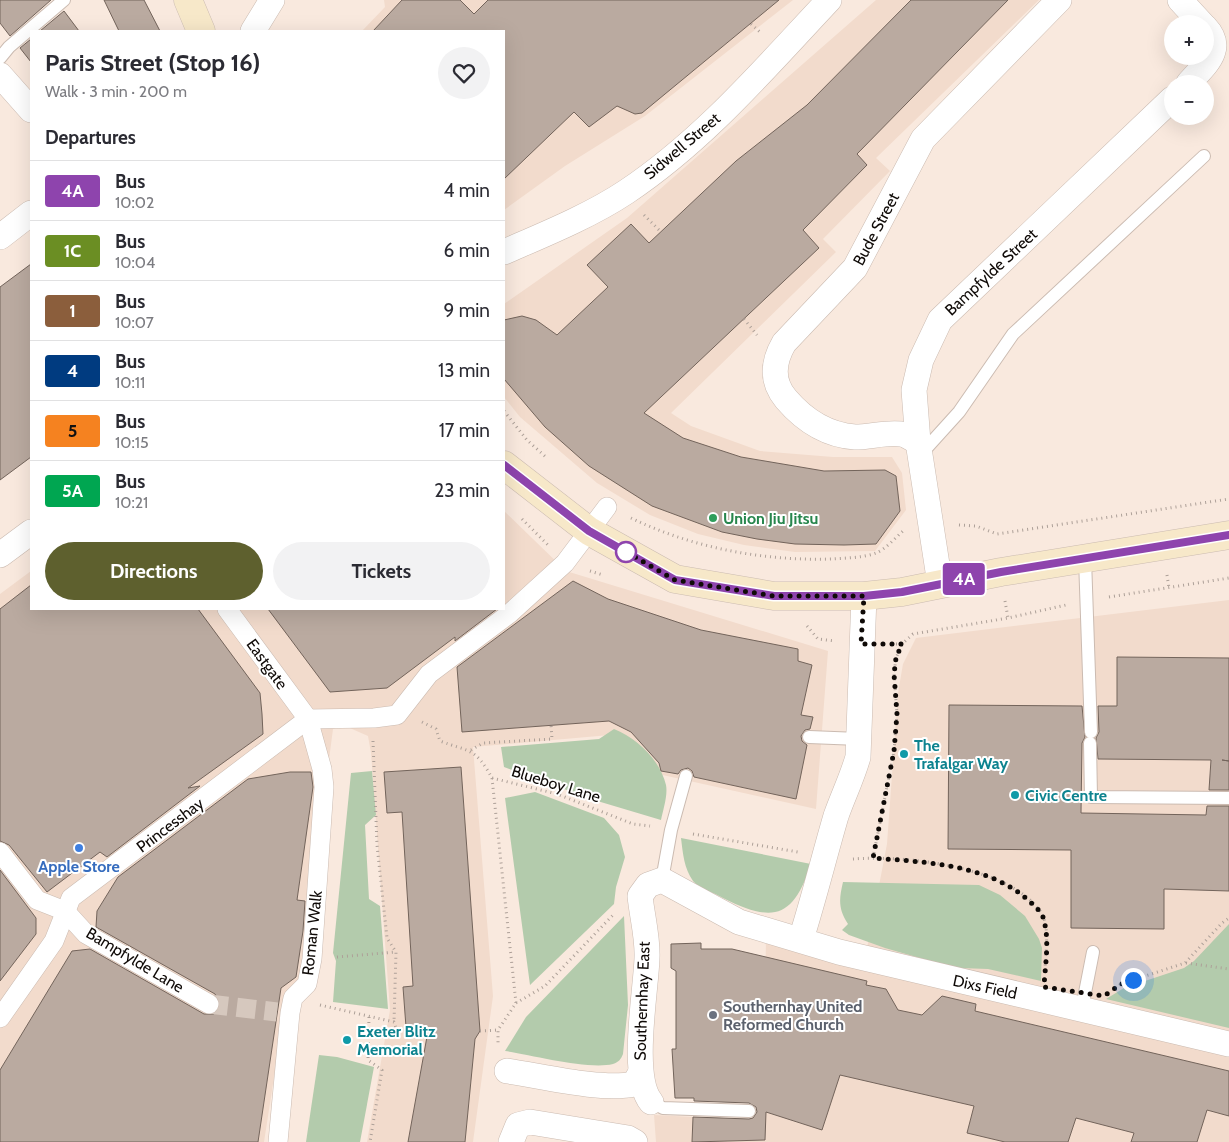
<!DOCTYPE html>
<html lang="en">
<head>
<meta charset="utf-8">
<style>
	body { margin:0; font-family:Cabin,sans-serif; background:#f2f2f3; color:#2b2b33; height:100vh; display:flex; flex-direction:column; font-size:19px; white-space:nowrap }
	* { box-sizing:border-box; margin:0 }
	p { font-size:16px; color:#7c7c81 }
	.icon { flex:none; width:28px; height:28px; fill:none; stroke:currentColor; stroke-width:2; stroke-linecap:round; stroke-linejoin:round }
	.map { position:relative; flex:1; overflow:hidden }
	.side { position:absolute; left:30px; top:30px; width:475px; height:580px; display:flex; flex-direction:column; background:#fff; border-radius:0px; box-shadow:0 5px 20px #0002 }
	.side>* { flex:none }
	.badge { padding:0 10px; border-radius:4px; font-size:18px; line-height:32px }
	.tools { position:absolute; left:1164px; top:15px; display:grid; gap:10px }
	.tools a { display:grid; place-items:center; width:50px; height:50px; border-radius:50%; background:#fff; box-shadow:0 5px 20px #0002; font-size:25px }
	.you { position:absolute; width:25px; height:25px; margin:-12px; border:4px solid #fff; border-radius:50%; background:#1a73e8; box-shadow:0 0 0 8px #1a73e833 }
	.map>.badge { position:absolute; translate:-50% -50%; box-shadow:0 0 0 2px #fff }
	h2 { padding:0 15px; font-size:19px; line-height:45px }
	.round { display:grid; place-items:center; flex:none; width:52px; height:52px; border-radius:26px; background:#f2f2f3 }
	.headline { display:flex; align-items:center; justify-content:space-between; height:85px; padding:0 15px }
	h1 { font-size:24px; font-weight:700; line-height:38px }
	.primary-button { display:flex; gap:10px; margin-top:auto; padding:10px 15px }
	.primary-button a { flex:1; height:58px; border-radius:30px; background:#5e602e; color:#fff; font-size:20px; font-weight:700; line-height:58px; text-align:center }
	.primary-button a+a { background:#f2f2f3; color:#2b2b33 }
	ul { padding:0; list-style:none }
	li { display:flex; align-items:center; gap:15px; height:60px; padding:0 15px; border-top:1px solid #e1e1e2 }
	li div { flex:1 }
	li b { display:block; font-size:19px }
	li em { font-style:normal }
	li .badge { min-width:55px; font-weight:700; text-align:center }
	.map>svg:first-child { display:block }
	.built { fill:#f2dbcc }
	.green { fill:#b3cbac }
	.building { fill:#baaaa0; stroke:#73645b }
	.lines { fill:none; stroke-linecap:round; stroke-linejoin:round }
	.pedestrian-tunnel { stroke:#d6c8be; stroke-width:19; stroke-dasharray:19 9; stroke-linecap:butt }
	.service-casing { stroke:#cbbbb1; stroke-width:14 }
	.pedestrian-casing { stroke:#cbbbb1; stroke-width:20 }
	.minor-casing { stroke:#cbbbb1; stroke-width:26 }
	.secondary-casing { stroke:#cbbbb1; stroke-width:29 }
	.path { stroke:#ada098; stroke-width:3; stroke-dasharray:1 4; stroke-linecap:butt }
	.service { stroke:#fff; stroke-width:12 }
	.pedestrian { stroke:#fff; stroke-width:19 }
	.minor { stroke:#fff; stroke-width:25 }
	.secondary { stroke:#f7e8c9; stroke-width:28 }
	.line-casing { stroke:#fff; stroke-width:11 }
	.line { stroke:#8e44ad; stroke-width:8 }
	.walk { stroke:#0f0a07; stroke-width:5; stroke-dasharray:0 9 }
	.leisure-dot { fill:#2e9e5b; stroke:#fff; stroke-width:2 }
	.stop-dot { fill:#fff; stroke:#8e44ad; stroke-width:2.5 }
	.culture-dot { fill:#0f9aa8; stroke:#fff; stroke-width:2 }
	.shop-dot { fill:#3f7fe0; stroke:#fff; stroke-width:2 }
	.worship-dot { fill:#6b7280; stroke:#fff; stroke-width:2 }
	.labels { text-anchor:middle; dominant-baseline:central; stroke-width:4; stroke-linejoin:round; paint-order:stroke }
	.street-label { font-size:16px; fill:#0f0a07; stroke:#fff }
	.leisure-label { font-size:16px; font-weight:bold; fill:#27864d; stroke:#fff; text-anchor:start }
	.culture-label { font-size:16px; font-weight:bold; fill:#0d838f; stroke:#fff; text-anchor:start }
	.shop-label { font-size:16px; font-weight:bold; fill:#366cbe; stroke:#fff }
	.worship-label { font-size:16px; font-weight:bold; fill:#5b616d; stroke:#fff; text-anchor:start }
</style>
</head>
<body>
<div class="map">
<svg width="1229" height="1142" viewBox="0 0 1229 1142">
	<rect width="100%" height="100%" fill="#f9e9de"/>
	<g class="built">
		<path d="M384,0H793L645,116L565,166L504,210V31H362L385,7Z"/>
		<path d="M876,0H1039L876,158L890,171L823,239L836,252L671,413L691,426L760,451L833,457H892L902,473L906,510L875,551L795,552L744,545L698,534L650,515L597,483L520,417L504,397V304L627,218Z"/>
		<path d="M504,511L566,571L828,651L816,809L658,774L621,734L473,747L493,996L473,1142H367L390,1010L371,753L368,736L343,725L333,729L301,975L287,993L264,1142H0V594L31,571V609H504Z"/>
		<path d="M1229,600V1142H656L654,1115L755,1120L763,1094L766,940L863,969L887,844L898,693L903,664L916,638Z"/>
	</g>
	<g class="green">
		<path d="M614,729C637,738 660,760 666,785C668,795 663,810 661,820L594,800L504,767L501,747L599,739Z"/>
		<path d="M372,771L376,815L365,825L369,899L380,906L388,1009L333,1002L336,961L333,953L351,773Z"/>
		<path d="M535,792L604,818L619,835L625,857L616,887L614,904L530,985L505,798Z"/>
		<path d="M681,838L811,864C793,919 773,923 723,898C715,893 699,889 693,881C684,868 683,854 681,838Z"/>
		<path d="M843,882L979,885L1000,895L1025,916L1039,939L1042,948L1041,981L988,969L960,968L927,960L885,948L849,935L842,930L848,924C838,909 839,899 843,882Z"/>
		<path d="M624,916L628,1005L623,1054C621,1059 619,1062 613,1064C588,1070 532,1055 505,1051L526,1017Z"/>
		<path d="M1229,924V1028L1106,999L1124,988L1184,968L1194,961Z"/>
		<path d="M319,1055L337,1057L374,1067L360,1142H306Z"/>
	</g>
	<g class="building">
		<path d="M0,0H51L10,36L0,23Z"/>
		<path d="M104,0H144L160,31H119Z"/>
		<path d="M402,0H460L474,14L488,0H779L642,113L635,114L617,106L589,127L574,112L504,179V31H373Z"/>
		<path d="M911,0H1008L857,154L867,165L803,230L819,248L644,413L683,438L741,457L824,471L885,470L896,476L900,511L876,544L844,545L795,544L757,539L722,532L652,506L589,466L545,427L504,379V320L522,316L536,320L557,335L608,287L587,265L631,224L649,243L736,161L807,105Z"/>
		<path d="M64,11L79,31H40Z"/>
		<path d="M31,39V62L20,48Z"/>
		<path d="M31,264V457L0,480V287Z"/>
		<path d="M573,581L608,599L701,630L798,649V661L812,665L801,715L813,717L810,729L805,730L801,736L802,741L807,745L796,799L694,777L692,771L688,768L681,770L678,774L661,771L659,763L631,732L609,721L462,732L457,667Z"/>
		<path d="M31,585V609H198L260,693L262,714L263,734L188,788L200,786L107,857L100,852L47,892L9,845L0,841V609Z"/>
		<path d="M268,609H497L455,641V637L387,688L330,692Z"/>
		<path d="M1117,657L1229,658V761L1222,760L1229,761V790H1209L1211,760L1098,759L1096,738L1099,732L1098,706H1117Z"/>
		<path d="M949,705L1082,706L1085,737L1082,743L1081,813L1206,815L1207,806H1229V891L1164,889V929L1071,928V850L948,849Z"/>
		<path d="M461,767L480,1031L475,1039L465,1142H408L428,1031L406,1027L403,987L413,986L402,812L387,813L384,772Z"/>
		<path d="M290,772H311L313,787L297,900L305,901L303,931L296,977L281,988L258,1142H0V1070L72,951L90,949L204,1014H214L218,1010L220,1003L215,994L96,927L97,911L118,877L248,779Z"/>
		<path d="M0,870L36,918V934L0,981Z"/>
		<path d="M701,943V949H732L867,981L866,985L886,989L898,1010L922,1015L942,996L976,1004L975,1011L1229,1071V1116L1207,1110L1197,1142H1131L1134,1133L1076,1118L1068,1142H1005L967,1133L974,1106L840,1075L822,1130L766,1112L765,1140L692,1142L693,1117L749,1119L753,1118L757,1112L756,1107L749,1103L694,1101V1098H675L672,1049H676V971L671,968V944Z"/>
	</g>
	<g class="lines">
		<path class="pedestrian-tunnel" d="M209,1004L277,1012"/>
		<g class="service-casing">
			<g id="service">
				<path d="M0,58L9,47L64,0"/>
				<path d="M921,454L959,412L1013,334L1204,156"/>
				<path d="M1085,559L1091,732"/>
				<path d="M809,737L859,739"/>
				<path d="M1090,743L1091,797L1229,798"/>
				<path d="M662,880L671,830L686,776"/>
				<path d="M1082,1008L1093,952"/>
				<path d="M651,1102L663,1108L749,1111"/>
			</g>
		</g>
		<g class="pedestrian-casing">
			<g id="pedestrian">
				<path d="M227,609L308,719L322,769L324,787L312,959L307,984L293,998L290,1013L278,1142"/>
				<path d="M0,852L37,900L65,911L86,934L209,1004"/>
				<path d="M0,1018L54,941L71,898L308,719L374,718L397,715L429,674L509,614L565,563L607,507"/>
			</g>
		</g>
		<g class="minor-casing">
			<g id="minor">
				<path d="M1180,0L1202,24"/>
				<path d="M253,31L272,0"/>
				<path d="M0,75L31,110"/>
				<path d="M1188,84C1203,66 1227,50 1205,27"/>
				<path d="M0,237L31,213"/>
				<path d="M504,252C543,235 590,216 626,192C704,140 765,68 829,0"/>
				<path d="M918,442C913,440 906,434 901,434C886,432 870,437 855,437C826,435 804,420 786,399C771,381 773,362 784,343L855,268L923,139L1059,0"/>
				<path d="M0,555L31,532"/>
				<path d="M940,584L918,442L914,390L921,360L940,320L1172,99"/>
				<path d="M801,939C814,898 824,857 836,816C843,796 852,778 858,757L864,596"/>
				<path d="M507,1071C542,1076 601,1091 634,1084L640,1074"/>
				<path d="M651,1102C630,1077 646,991 647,958C648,938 642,916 640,896L648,885L662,880L739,922L839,952L1229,1044"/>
				<path d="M511,1142L518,1125L530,1122L628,1138L635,1142"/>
			</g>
		</g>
		<g class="secondary-casing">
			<g id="secondary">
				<path d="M188,0L201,31"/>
				<path d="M504,465L589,531L675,579L774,596H864L902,592L1001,572L1229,535"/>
			</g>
		</g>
		<g class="path">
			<path d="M751,24L760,32"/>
			<path d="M644,215L661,232"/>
			<path d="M744,319L757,335"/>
			<path d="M504,411L527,440L547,458"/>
			<path d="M631,518C693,548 763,561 831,559C845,558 863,558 876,553C886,549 895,538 903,531"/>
			<path d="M522,519L548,545"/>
			<path d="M959,525L976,526L997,534L1229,499"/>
			<path d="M590,571L603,575"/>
			<path d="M1167,575L1169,588"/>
			<path d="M1109,597L1229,578"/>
			<path d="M1005,601L1008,618"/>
			<path d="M807,626L818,639L835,641"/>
			<path d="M891,644H902L913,634L1008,618L1066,605"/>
			<path d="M422,722L436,729L440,741C469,752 475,747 492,778L557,794L633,824L650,826"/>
			<path d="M373,741L377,845L387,938L396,952L394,1022"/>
			<path d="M471,750L483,743L552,739L551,725"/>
			<path d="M492,778L516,1003L498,1030V1046"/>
			<path d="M693,834L798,852"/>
			<path d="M873,858L894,751L897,714L894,674L896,658L902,644"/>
			<path d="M853,859C904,855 1008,866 1040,911C1051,926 1045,954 1045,972"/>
			<path d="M337,957L396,952"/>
			<path d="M1186,963L1229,969"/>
			<path d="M1115,988L1121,984L1185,963L1222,923L1229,918"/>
			<path d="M516,1003L545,986L613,915"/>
			<path d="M320,1005L394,1022L398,1034L427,1035"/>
			<path d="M369,1017L368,1060L382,1070L370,1142"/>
			<path d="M480,1031L498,1030"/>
		</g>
		<use href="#service" class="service"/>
		<use href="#pedestrian" class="pedestrian"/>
		<use href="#minor" class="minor"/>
		<use href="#secondary" class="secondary"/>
	</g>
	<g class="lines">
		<g class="line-casing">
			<path id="line" d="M504,465L589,531L675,580L774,596H864L902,592L1001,572L1229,535"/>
		</g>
		<use href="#line" class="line"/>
		<path class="walk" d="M626,552L623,550L675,580L774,596H864L861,644H902L896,658L894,674L897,714L894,751L873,858C924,862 989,864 1029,901C1037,908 1044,914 1045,925C1049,944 1045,967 1044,987L1104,996L1121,984L1133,980"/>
	</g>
	<circle class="leisure-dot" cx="713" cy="518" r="5"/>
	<circle class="stop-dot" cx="626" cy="552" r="10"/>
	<g class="culture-dot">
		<circle cx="904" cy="754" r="5"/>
		<circle cx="1015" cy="795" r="5"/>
		<circle cx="347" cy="1040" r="5"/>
	</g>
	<circle class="shop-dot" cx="79" cy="848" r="5"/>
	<circle class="worship-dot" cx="713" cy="1015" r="5"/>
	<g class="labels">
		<g class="street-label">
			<text transform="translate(682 146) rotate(-40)">Sidwell Street</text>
			<text transform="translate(876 229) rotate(-62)">Bude Street</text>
			<text transform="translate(991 272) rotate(-43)">Bampfylde Street</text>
			<text transform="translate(267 664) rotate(54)">Eastgate</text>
			<text transform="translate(556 784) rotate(17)">Blueboy Lane</text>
			<text transform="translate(170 825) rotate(-37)">Princesshay</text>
			<text transform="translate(312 933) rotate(-84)">Roman Walk</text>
			<text transform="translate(135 960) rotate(31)">Bampfylde Lane</text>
			<text transform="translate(985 987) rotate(12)">Dixs Field</text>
			<text transform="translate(642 1001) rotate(-88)">Southernhay East</text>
		</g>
		<g class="leisure-label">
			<text x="723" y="518">Union Jiu Jitsu</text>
		</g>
		<g class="culture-label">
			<text x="914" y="745">The<tspan x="914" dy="18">Trafalgar Way</tspan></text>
			<text x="1025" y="795">Civic Centre</text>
			<text x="357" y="1031">Exeter Blitz<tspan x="357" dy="18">Memorial</tspan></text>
		</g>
		<g class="shop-label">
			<text x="79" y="866">Apple Store</text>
		</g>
		<g class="worship-label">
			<text x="723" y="1006">Southernhay United<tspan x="723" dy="18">Reformed Church</tspan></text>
		</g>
	</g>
</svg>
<div class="tools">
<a>+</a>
<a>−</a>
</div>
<div class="you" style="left:1133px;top:980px"></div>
<b class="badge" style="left:964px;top:579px;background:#8e44ad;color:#fff">4A</b>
<section class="side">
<div class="headline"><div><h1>Paris Street (Stop 16)</h1><p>Walk · 3 min · 200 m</p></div><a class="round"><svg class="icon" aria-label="heart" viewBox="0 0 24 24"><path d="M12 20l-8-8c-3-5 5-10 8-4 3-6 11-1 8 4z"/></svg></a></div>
<h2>Departures</h2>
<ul>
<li><span class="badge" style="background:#8e44ad;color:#fff">4A</span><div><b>Bus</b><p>10:02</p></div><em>4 min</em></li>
<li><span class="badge" style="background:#6b8e23;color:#fff">1C</span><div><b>Bus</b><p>10:04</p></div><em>6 min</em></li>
<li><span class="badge" style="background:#8b5e3c;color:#fff">1</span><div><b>Bus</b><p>10:07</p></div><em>9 min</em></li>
<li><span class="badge" style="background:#003b80;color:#fff">4</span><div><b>Bus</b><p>10:11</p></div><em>13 min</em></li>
<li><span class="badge" style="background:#f58220;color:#111">5</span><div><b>Bus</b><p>10:15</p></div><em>17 min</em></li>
<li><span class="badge" style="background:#00a651;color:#fff">5A</span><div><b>Bus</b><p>10:21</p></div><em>23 min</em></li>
</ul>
<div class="primary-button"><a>Directions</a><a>Tickets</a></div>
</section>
</div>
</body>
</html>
